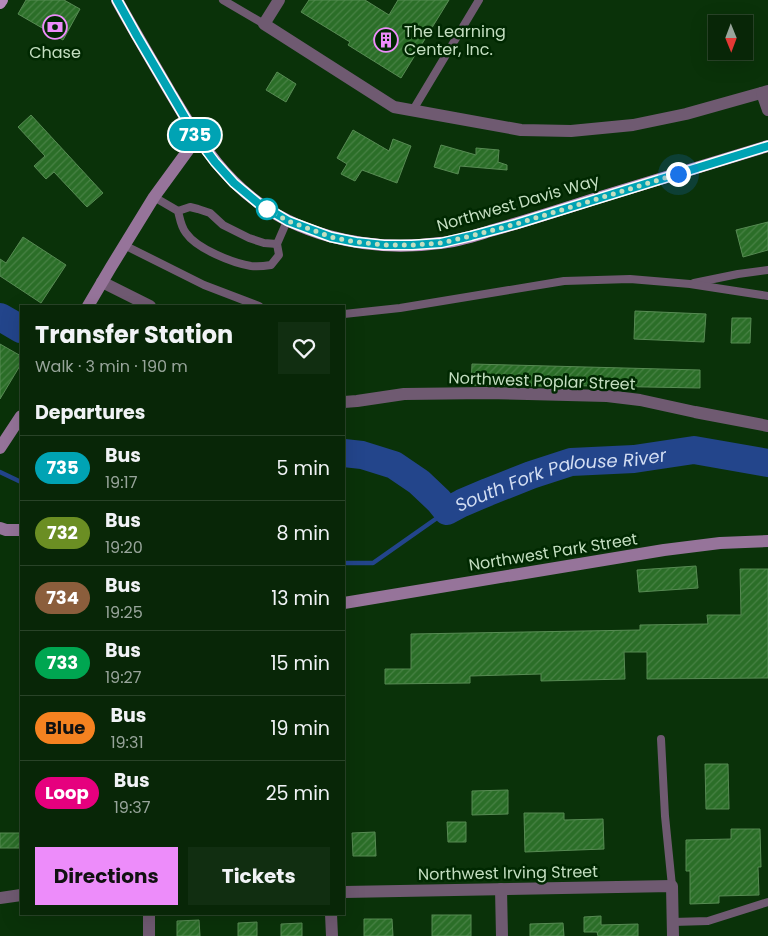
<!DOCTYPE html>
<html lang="en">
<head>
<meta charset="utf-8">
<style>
	body { margin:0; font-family:Poppins,sans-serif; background:#112e11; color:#f1f3f6; height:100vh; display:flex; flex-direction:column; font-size:19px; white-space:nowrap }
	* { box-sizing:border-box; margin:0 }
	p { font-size:16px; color:#98a59b }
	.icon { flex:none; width:28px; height:28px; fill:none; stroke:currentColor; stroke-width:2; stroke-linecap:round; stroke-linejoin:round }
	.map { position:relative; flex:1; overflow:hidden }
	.details { position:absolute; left:20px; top:305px; width:325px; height:610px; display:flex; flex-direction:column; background:#082607; border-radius:0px; box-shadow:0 5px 20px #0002,0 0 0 1px #294328 }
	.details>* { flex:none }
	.badge { padding:0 10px; border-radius:16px; font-size:18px; line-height:32px }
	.needle { width:32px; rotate:179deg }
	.controls { position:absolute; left:708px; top:15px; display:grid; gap:10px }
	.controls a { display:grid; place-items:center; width:45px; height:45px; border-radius:0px; background:#082607; box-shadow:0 5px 20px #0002,0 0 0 1px #294328; font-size:25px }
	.you { position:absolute; width:25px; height:25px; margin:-12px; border:4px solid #fff; border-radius:50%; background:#1a73e8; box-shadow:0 0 0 8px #1a73e833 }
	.map>.badge { position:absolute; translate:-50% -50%; box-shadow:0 0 0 2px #fff }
	h2 { padding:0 15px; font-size:19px; line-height:45px }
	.round { display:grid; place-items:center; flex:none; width:52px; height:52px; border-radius:0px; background:#112e11 }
	.headline { display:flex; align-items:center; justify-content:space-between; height:85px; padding:0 15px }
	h1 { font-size:24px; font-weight:700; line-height:38px }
	.primary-button { display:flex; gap:10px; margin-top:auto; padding:10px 15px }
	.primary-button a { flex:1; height:58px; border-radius:0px; background:#ed8cfa; color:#111; font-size:20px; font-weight:700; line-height:58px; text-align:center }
	.primary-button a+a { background:#112e11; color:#f1f3f6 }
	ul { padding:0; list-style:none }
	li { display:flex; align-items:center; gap:15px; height:65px; padding:0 15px; border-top:1px solid #294328 }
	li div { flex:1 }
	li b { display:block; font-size:19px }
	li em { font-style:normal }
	li .badge { min-width:55px; font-weight:700; text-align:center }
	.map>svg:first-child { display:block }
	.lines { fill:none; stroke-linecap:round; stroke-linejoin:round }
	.stream { stroke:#23458b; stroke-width:4.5 }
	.river { stroke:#23458b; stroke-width:28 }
	.building { fill:url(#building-hatch); stroke:#578b53 }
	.lane { stroke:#6f5a71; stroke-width:8 }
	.street { stroke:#6f5a71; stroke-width:12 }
	.secondary { stroke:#96749a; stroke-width:12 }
	.primary { stroke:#b489ba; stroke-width:12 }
	.line-casing { stroke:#fff; stroke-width:11 }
	.line { stroke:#00a3b4; stroke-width:8 }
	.walk { stroke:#c3dec0; stroke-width:5; stroke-dasharray:0 9 }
	.stop-dot { fill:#fff; stroke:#00a3b4; stroke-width:2.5 }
	.labels { text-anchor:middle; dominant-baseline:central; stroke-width:5; stroke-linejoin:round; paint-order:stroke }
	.poi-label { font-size:16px; fill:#c3dec0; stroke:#002801; text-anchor:start }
	.street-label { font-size:16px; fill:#c3dec0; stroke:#002801 }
	.water-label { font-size:18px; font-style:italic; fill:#d2ddf2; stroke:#002801 }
</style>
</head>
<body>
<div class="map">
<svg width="768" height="936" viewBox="0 0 768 936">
	<defs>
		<pattern id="building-hatch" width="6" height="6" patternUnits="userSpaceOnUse" patternTransform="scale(1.25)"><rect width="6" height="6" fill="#2b6e28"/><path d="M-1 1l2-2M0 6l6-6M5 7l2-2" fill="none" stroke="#488245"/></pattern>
	</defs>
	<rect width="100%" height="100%" fill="#0a3209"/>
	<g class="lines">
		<g class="stream">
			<path d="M0,472L21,482"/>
			<path d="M344,563H373L447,511"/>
		</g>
		<g class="river">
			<path d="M0,317L21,329"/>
			<path id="s1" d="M344,453L362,455L394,465L419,482L439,501L447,511L462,503L488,492L531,475L571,462L634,459L694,450L768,463"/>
		</g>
	</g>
	<g class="building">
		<path d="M26,0H64L80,9L63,40L18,14Z"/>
		<path d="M309,0H365L389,15L398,0H449L401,78L348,45L350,42L301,12Z"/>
		<path d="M277,72L296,84L286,102L266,90Z"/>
		<path d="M31,115L103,193L87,207L54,172L46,179L34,166L45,156L18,127Z"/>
		<path d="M353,130L389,151L393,139L411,146L397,183L362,170L355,181L341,174L347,164L337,158Z"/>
		<path d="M441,145L476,155V148L499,150L498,162L507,165V170L460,166L458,174L434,167Z"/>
		<path d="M768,222V250L743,257L736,230Z"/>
		<path d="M23,237L66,265L41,303L0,276V259L6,263Z"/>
		<path d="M635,311L706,314L704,342L634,339Z"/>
		<path d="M732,318H751L750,343H731Z"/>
		<path d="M0,344L21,356V364L0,399Z"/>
		<path d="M472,364L700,370V388L542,385V386L471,385Z"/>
		<path d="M696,566L698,588L639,592L637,570Z"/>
		<path d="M740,569H768V678L647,679V652H624L625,679L541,681V674L470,676V683L385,684V669H411V634L640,630V625L708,624L707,615H741Z"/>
		<path d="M705,764H728L729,809H706Z"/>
		<path d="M508,790V814L472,815V791Z"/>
		<path d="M524,813H564V820L603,819L604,849L525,852Z"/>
		<path d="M447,822H466V842H448Z"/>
		<path d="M731,829H760L761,867H758L759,895L719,896V903L690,904V871H686V840L731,839Z"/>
		<path d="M375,832L376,856H353L352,833Z"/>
		<rect x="0" y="833" width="21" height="15"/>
		<rect x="432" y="915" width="39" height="21"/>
		<path d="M601,916V925L638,924V936H598L597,932H584V917Z"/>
		<path d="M364,919H392L393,936H364Z"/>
		<path d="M199,920L200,936H177V921Z"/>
		<path d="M257,922V936H238V923Z"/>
		<path d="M302,923V936H281V924Z"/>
		<path d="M563,923L564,936H530V924Z"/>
	</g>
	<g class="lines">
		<g class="lane">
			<path d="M223,0L264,24"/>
			<path d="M413,110L479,0"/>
			<path d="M154,197L178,211C180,219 181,227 186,233C197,249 233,263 251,266C258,267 265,266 271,265L279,255L277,244L287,221"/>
			<path d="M178,211L190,207L198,209L210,213L223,225L249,238L264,243L277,244"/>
			<path d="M124,245L204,285L259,306"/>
			<path d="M694,283L738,274L768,270"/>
			<path d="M344,314L400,308L564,281L630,279L690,284L768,296"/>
			<path d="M661,739L665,816L672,886"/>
			<path d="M673,922L708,921L768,902"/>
		</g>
		<g class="street">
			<path d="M279,0L264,24L394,107L521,130L571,131L633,125L686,114L768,91"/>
			<path d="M762,93L768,110"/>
			<path d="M102,282L150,306"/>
			<path d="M344,402L357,401L404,394L487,393L607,396L640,400L695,412L768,426"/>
			<path d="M501,889L502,936"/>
			<path d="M344,892L672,886L673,936"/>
			<path d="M0,898L21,895"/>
			<path d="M149,914V936"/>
			<path d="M331,914L332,936"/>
		</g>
		<g class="secondary">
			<path d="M88,306L111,267L154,197L197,138"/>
			<path d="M0,448L21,416"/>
			<path d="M0,528L6,530H21"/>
			<path d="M344,603L664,550L720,543L768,541"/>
		</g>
		<g class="primary">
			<path d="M117,0C134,31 152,61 170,92C189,124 207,155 233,181C286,235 367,253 440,243C460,241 479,234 497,229C529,220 560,210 591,200C650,182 709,164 768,146"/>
			<path d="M0,3L2,0"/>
		</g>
	</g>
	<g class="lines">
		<g class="line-casing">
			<path id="line" d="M117,0L137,36L197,138L215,162L234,183L258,203L288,221L331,237L356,242L384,245H412L441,243L471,236L516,224L768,146"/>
		</g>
		<use href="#line" class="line"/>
		<path class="walk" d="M267,209L288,221L307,228L331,237L356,242L384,245H412L441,243L471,236L516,224L678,174"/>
	</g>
	<defs>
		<g id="bank-ring" transform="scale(1.25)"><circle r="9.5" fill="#002801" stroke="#ed8cfa" stroke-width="1.5"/><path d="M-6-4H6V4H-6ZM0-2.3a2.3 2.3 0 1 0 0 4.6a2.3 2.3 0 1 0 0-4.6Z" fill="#ed8cfa"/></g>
		<g id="building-ring" transform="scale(1.25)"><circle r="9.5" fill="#002801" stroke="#ed8cfa" stroke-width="1.5"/><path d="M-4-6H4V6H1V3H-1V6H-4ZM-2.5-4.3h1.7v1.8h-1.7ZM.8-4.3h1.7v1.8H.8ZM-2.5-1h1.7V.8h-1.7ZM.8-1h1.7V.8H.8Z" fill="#ed8cfa"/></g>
	</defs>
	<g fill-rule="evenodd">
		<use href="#bank-ring" x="55" y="27"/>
		<use href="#building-ring" x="386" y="40"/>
	</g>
	<circle class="stop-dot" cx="267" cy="209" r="10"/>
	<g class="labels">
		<g class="poi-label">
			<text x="404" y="31">The Learning<tspan x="404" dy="18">Center, Inc.</tspan></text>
			<text x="55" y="52" text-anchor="middle">Chase</text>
		</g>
		<g class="street-label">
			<text transform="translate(518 203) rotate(-16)">Northwest Davis Way</text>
			<text transform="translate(542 381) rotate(2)">Northwest Poplar Street</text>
			<text transform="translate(553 552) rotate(-9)">Northwest Park Street</text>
			<text transform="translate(508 873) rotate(-1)">Northwest Irving Street</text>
		</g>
		<g class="water-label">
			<text stroke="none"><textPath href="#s1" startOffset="242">South Fork Palouse River</textPath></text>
		</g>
	</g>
</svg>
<div class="controls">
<a><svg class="needle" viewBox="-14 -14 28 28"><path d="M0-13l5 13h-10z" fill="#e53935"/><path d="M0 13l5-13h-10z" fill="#98a59b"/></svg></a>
</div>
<div class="you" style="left:678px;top:174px"></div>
<b class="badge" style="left:195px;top:135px;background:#00a3b4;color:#fff">735</b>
<section class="details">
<div class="headline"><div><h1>Transfer Station</h1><p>Walk · 3 min · 190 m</p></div><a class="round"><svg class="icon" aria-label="heart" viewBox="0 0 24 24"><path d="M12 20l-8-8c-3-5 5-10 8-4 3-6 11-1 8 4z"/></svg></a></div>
<h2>Departures</h2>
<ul>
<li><span class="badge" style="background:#00a3b4;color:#fff">735</span><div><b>Bus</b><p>19:17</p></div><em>5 min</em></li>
<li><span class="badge" style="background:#6b8e23;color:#fff">732</span><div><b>Bus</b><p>19:20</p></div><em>8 min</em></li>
<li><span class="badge" style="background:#8b5e3c;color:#fff">734</span><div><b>Bus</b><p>19:25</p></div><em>13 min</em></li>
<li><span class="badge" style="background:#00a651;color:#fff">733</span><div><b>Bus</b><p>19:27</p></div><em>15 min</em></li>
<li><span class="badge" style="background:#f58220;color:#111">Blue</span><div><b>Bus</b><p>19:31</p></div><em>19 min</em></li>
<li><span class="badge" style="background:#e6007e;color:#fff">Loop</span><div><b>Bus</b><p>19:37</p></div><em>25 min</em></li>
</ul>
<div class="primary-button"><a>Directions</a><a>Tickets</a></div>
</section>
</div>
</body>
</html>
